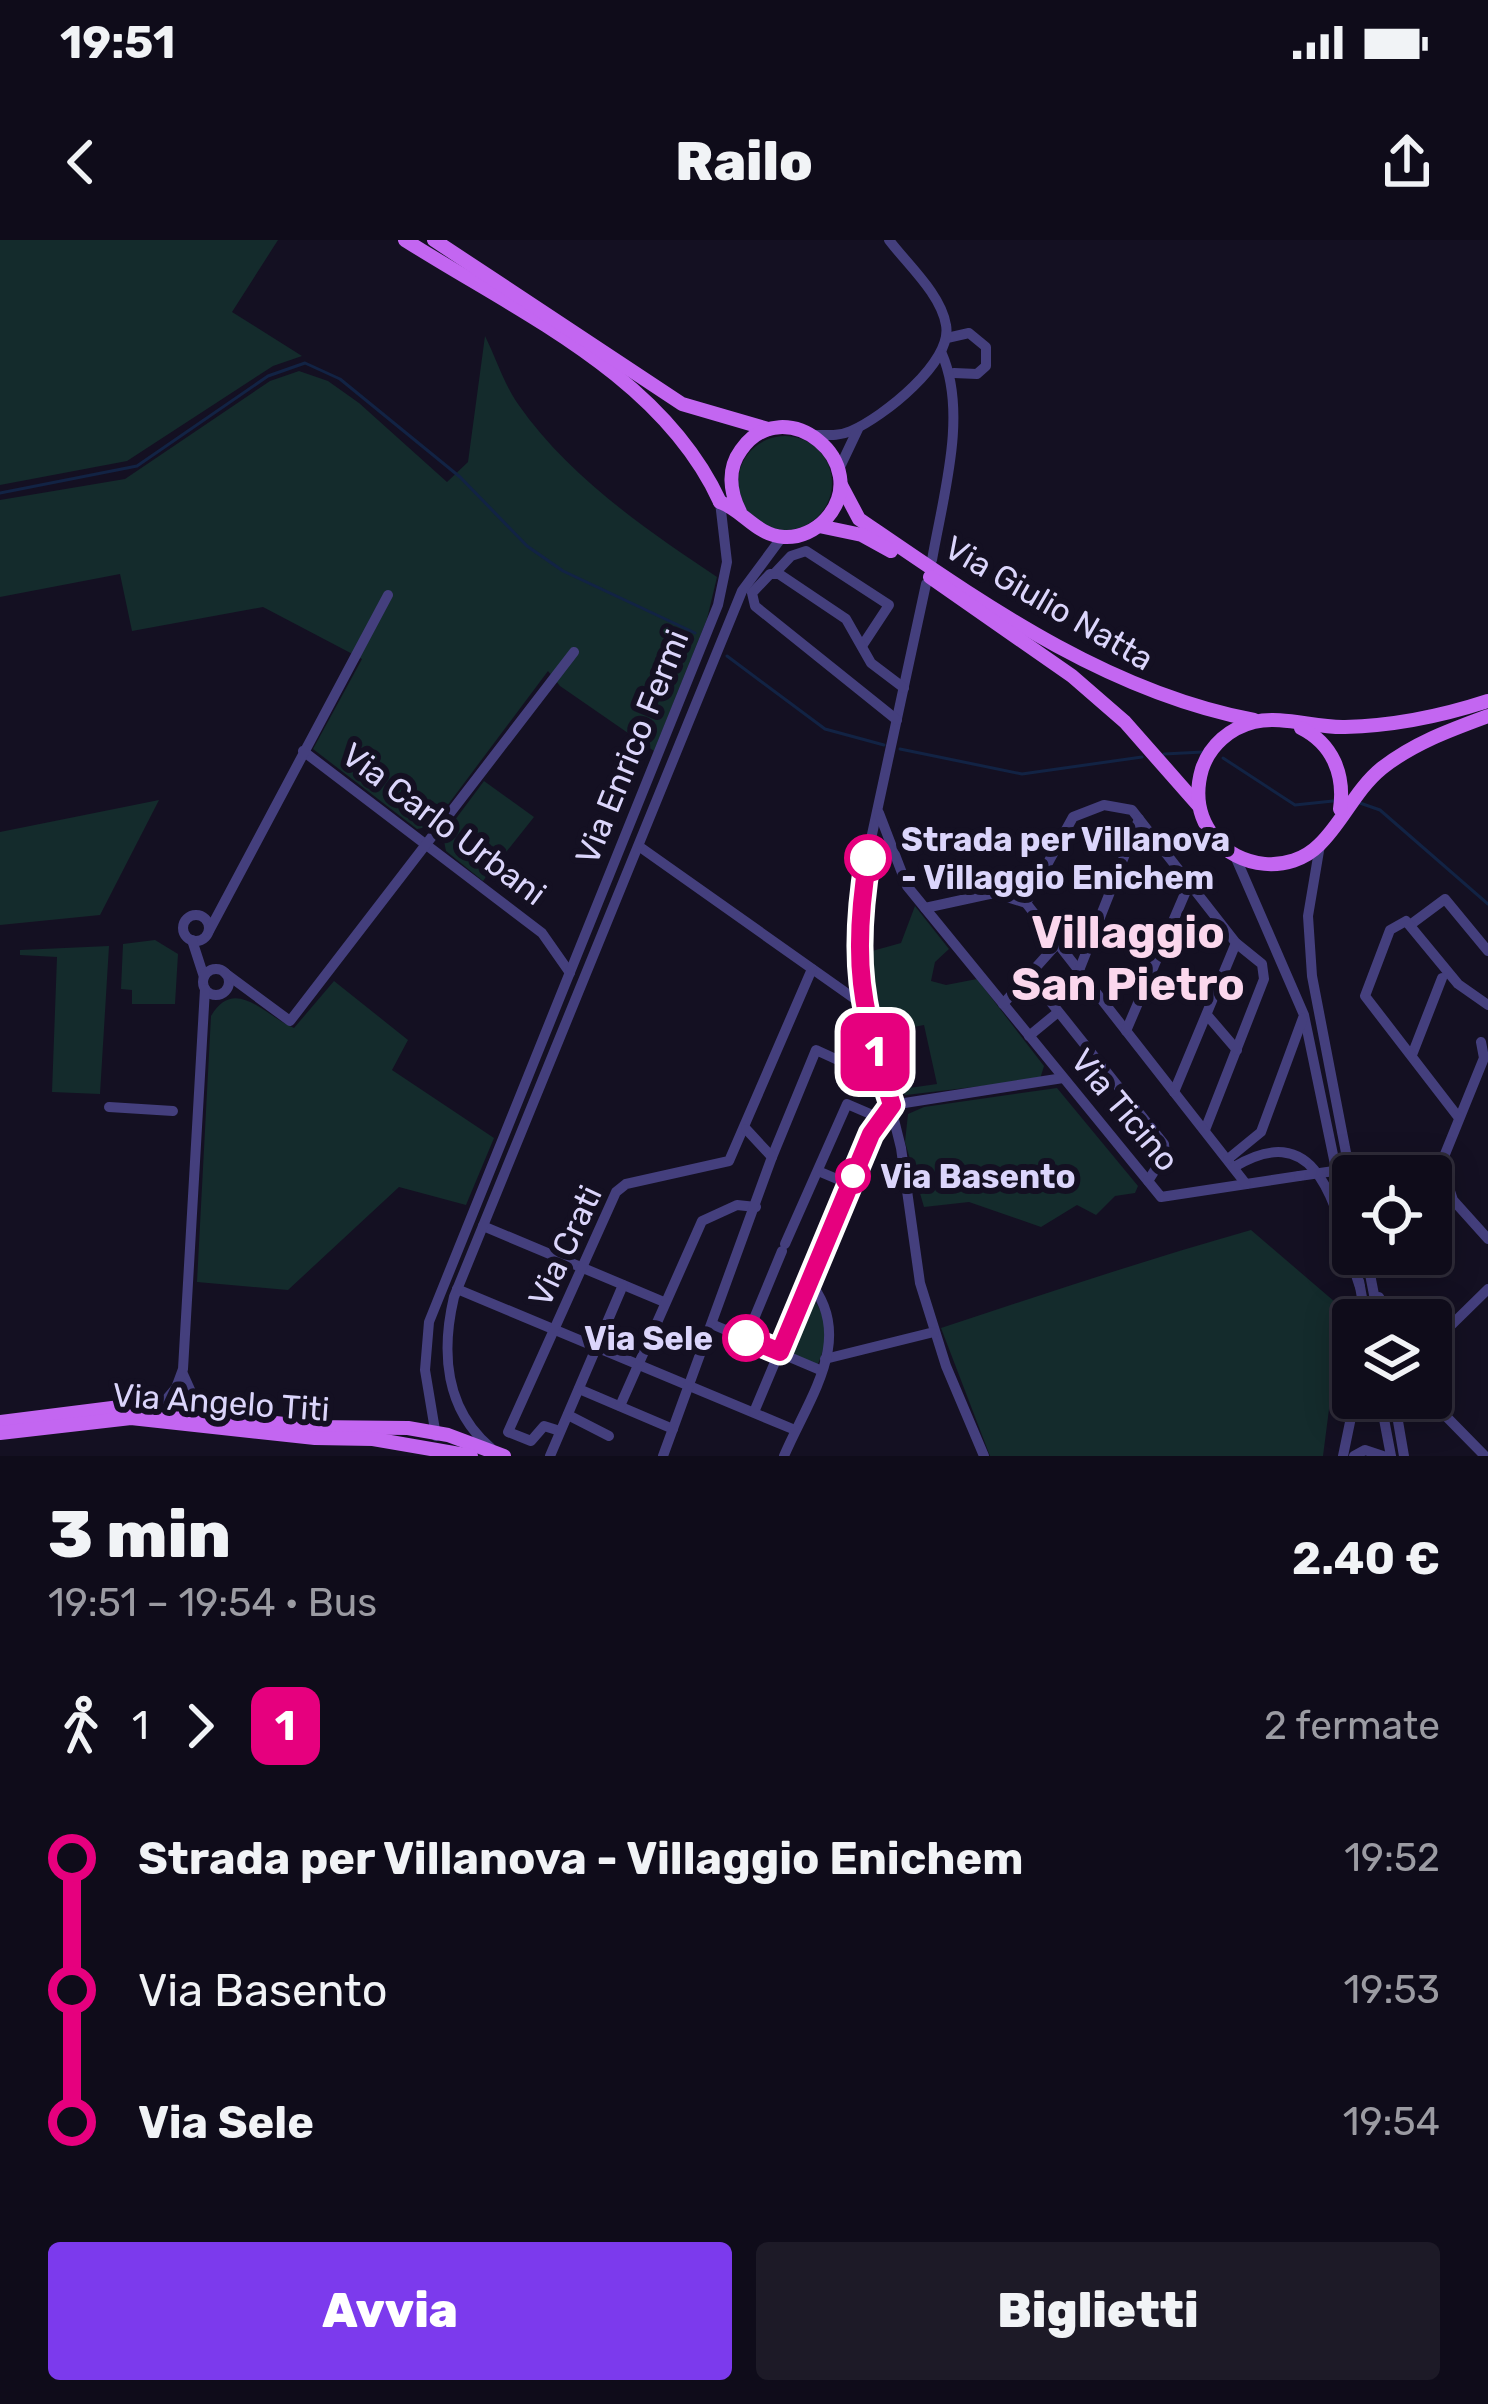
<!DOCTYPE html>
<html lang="it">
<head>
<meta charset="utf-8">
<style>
	body { margin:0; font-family:Rubik,sans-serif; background:#1d1a27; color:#f1f3f6; height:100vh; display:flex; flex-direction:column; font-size:45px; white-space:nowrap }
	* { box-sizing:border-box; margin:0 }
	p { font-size:39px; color:#9b9ba2 }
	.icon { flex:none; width:66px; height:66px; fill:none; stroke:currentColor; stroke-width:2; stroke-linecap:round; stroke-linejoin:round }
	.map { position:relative; height:1216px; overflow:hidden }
	.sheet { display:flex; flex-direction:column; background:#0f0c1a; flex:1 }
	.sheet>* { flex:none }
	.badge { padding:0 24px; border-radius:18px; font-size:42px; line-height:78px }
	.controls { position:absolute; left:1332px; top:915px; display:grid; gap:24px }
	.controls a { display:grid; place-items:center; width:120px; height:120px; border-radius:12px; background:#0f0c1a; box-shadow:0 6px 30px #0003,0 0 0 3px #2f2c39; font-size:60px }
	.map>.badge { position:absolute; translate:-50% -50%; box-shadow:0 0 0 6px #fff }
	.legs { display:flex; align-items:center; gap:18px; height:132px; padding:0 48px; font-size:39px }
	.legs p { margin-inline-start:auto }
	.headline { display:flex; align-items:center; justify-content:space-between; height:204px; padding:0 48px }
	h1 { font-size:66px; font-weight:800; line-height:90px }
	.cta { display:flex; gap:24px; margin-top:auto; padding:24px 48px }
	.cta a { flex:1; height:138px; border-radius:12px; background:#7c3aed; color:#fff; font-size:48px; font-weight:800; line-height:138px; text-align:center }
	.cta a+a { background:#1d1a27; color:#f1f3f6 }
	ul { padding:0 48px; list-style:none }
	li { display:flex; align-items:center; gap:42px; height:132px; font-size:45px }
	li i { display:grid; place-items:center; width:18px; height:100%; margin:0 15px; background:currentColor }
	li i::after { content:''; width:30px; height:30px; margin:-15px; border:9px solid; border-radius:50%; background:#0f0c1a }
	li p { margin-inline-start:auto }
	li:first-child i { background:linear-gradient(#0000 50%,currentColor 0) }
	li:last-child i { background:linear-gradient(currentColor 50%,#0000 0) }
	.status { display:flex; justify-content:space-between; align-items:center; height:84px; padding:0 60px; background:#0f0c1a; direction:ltr }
	.status svg { height:33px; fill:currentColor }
	header { display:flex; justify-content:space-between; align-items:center; height:156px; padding:0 48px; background:#0f0c1a; font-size:54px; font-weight:800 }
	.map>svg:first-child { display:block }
	.green { fill:#142b2c; fill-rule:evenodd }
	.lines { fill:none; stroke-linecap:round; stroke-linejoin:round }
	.stream { stroke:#122344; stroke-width:3 }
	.minor { stroke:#443f7d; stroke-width:10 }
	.major { stroke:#c366f1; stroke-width:14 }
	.minor-bridge { stroke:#443f7d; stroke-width:10 }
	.line-1-casing { stroke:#fff; stroke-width:27 }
	.line-1 { stroke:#e6007e; stroke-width:18 }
	.stop-1-dot { fill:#fff; stroke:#e6007e; stroke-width:6 }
	.labels { text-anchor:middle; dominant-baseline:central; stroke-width:12; stroke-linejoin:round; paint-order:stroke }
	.street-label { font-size:33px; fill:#dbd5fb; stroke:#141022 }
	.stop-label { font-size:33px; font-weight:bold; fill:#dbd5fb; stroke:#141022; text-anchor:start }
	.district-label { font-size:45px; font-weight:bold; fill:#fbd7ed; stroke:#141022 }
</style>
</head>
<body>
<div class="status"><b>19:51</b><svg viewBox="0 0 49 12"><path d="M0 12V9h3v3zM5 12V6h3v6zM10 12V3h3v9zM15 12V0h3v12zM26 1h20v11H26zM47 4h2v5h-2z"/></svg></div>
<header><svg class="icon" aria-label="back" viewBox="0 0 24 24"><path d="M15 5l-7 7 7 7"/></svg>Railo<svg class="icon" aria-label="share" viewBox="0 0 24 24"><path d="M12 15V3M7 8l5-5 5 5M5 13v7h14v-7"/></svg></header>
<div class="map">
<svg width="1488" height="1216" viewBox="0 0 1488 1216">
	<rect width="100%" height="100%" fill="#141022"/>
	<g class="green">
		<path d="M0,0H278L232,72L302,116L273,126L127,221L0,245Z"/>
		<path d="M485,96C496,118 504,144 518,164C568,236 645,289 717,337L707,379L654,511L560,446L548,431L432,586L417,589L313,509L362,419L263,367L132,391L120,334L0,357V260L125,239L270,141L299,131L328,141L359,163L447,242L468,222Z"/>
		<circle cx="785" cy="243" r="47"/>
		<path d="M484,541L534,577L483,641L446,611L443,596Z"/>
		<path d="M159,560L100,675L0,685V592Z"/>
		<path d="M915,666L949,709L935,722L931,741L946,745L977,739L1044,826L1040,839L906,855L895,851L870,773L865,713L901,703ZM924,785L937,844L902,849L888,792Z"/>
		<path d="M155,700L178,714L175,764H132V750L121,749L123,704Z"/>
		<path d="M109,706L100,854L52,852L57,717L20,715V710Z"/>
		<path d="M334,741L408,800L392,830L494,898L466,965L399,947L288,1050L197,1042L211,776C235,735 265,776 294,788Z"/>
		<path d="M1057,848L1138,946L1135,953L1115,956L1096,975L1077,965L1041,987L969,962L924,967L905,902L908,874L924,867Z"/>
		<path d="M1251,990L1342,1068L1323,1216H990L941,1088C1044,1054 1145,1020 1251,990Z"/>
		<path d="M812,1057C829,1080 829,1100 817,1126L786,1112Z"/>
	</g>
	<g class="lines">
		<g class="stream">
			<path d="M0,253L137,226L268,136L305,123L340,139L460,237L527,306L563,331L695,393"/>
			<path d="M727,416L825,489L884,505"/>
			<path d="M900,509L1022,534L1142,517"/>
			<path d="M1164,514L1203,512"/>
			<path d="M1223,518L1295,565L1333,561"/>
			<path d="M1360,563L1380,570L1488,664"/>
		</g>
		<g class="minor">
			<path d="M947,98L969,93L986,107V126L977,134L954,133"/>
			<path d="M814,195C827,195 840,196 851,191C883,177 953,122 946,85C941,54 907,24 889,0"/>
			<path d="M839,229L858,189"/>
			<path d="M932,320C943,256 968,174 942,114"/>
			<path d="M775,333L791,316L806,311L889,365L862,406"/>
			<path d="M926,344L871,599L856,694L859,738L901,908L920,1043L946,1126L984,1216"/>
			<path d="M897,480L755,366L752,353L770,334H779L846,379L871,423L904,448"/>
			<path d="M303,511L542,693L570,733"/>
			<path d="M879,573L907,646L1161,957L1299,936"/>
			<path d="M1320,605L1308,676L1312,736L1353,949"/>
			<path d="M640,607L862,764"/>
			<path d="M1235,616L1304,775L1353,1011"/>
			<path d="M1026,663L1073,577L1104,565L1132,570L1236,703L1262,724L1264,739L1205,890"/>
			<path d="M925,668L994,653L1026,663L1246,944"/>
			<circle cx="196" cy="688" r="13"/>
			<path d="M1410,685L1445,659L1488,711"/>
			<path d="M209,691L388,355"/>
			<path d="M192,700L204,737"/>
			<circle cx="216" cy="742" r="13"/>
			<path d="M225,733L290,781L574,412"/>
			<path d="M1078,733L1139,579"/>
			<path d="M1030,736L1164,904L1165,914L1148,941"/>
			<path d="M1003,764L1056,705"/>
			<path d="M1207,775L1237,810"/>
			<path d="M1126,791L1189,644"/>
			<path d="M1029,796L1057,773"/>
			<path d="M1481,802L1484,818L1441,924L1453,960L1488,999"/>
			<path d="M1412,815L1442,738"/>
			<path d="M1174,852L1236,703"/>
			<path d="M892,865L1063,838"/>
			<path d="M109,867L173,871"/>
			<path d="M1459,878L1365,756L1390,690L1406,681L1458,744L1488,765"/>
			<path d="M772,917L816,810L851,826"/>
			<path d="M1228,919L1261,892L1303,778"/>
			<path d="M1383,924L1425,919L1441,924"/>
			<path d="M1234,927C1327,871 1338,986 1360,1047"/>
			<path d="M818,931L849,944"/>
			<path d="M483,986L664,1062"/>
			<path d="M785,1004L847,864L882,879"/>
			<path d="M1366,1014L1379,1080"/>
			<path d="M1359,1041L1366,1080"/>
			<path d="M457,1049L795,1190"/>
			<path d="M1379,1057L1393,1080"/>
			<path d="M714,1085L820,1130"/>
			<path d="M1443,1093L1439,1138L1447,1176"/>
			<path d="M746,1098L782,1011"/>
			<path d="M1431,1105L1488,1049"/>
			<path d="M825,1119L934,1092"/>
			<path d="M183,1134L201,1174"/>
			<path d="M579,1149L673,1189"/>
			<path d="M1380,1158L1391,1216"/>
			<path d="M1394,1158L1404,1216"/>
			<path d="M1413,1158L1438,1174"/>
			<path d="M1428,1158L1485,1216"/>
			<path d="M620,1166L702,981L737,965L756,967"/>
			<path d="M158,1169L176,1148L183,1129L205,749"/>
			<path d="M754,1172L871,894L892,865"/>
			<path d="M568,1175L609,1196"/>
			<path d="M560,1191L544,1186L531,1201L508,1192L616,952L626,944L729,921L812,729"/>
			<path d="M436,1196L425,1130L429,1082L718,365L727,322L720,262"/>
			<path d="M491,1208C445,1169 441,1112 454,1057L742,351L782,297"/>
			<path d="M550,1216L623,1045"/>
			<path d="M663,1216L772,917L746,889"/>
			<path d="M784,1216C809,1157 857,1097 808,1040"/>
			<path d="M1343,1216L1355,1158"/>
			<path d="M1354,1216L1365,1210L1383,1216"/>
		</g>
		<g class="major">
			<path d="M405,0C518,72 662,135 720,262"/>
			<path d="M434,0L682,164L768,189"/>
			<path d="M841,245L859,279C982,363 1106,452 1254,480"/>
			<path d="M720,262C744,271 756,295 784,297C800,298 816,290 826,279C876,223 784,149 741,210C727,229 730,252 740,272"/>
			<path d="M819,286L862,295L891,311"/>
			<path d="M930,337L1072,436L1125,482L1198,565"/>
			<path d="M1488,461C1442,476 1393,486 1345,487C1315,488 1282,475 1254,482C1230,488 1210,505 1202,529C1195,553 1198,577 1214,597C1238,629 1290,634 1319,605C1343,582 1355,550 1382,528C1414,503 1450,490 1488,476"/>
			<path d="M1301,488C1333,504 1345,535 1340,569"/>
			<path d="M0,1182L128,1166L311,1187L408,1188L448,1195L504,1216"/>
			<path d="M0,1193L131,1178L315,1198L373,1199L471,1216"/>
		</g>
		<path class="minor-bridge" d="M1299,936L1383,924"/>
	</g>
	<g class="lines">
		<g class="line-1-casing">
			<path id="line-1" d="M746,1098L780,1112L871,894L892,865C861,768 851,720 868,618"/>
		</g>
		<use href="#line-1" class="line-1"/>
	</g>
	<g class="stop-1-dot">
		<circle cx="868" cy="618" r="21"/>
		<circle cx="853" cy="936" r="15"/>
		<circle cx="746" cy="1098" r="21"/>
	</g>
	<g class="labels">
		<g class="street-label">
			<text transform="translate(1049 363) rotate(30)">Via Giulio Natta</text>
			<text transform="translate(632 507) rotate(-68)">Via Enrico Fermi</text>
			<text transform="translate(444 584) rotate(37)">Via Carlo Urbani</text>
			<text transform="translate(1125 870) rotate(50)">Via Ticino</text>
			<text transform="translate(565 1006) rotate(-65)">Via Crati</text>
			<text transform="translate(221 1162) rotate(4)">Via Angelo Titi</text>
		</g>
		<g class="stop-label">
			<text x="901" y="599">Strada per Villanova<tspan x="901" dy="38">- Villaggio Enichem</tspan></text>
			<text x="880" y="936">Via Basento</text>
			<text x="713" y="1098" text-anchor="end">Via Sele</text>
		</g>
		<g class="district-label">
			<text x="1128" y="692">Villaggio<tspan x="1128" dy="52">San Pietro</tspan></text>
		</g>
	</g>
</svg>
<div class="controls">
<a><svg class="icon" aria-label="locate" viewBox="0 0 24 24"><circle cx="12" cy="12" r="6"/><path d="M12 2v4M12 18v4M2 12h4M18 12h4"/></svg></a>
<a><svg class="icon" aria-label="layers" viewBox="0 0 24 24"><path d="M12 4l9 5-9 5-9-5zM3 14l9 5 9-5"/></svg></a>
</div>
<b class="badge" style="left:875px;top:812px;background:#e6007e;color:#fff">1</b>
</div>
<section class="sheet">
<div class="headline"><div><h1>3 min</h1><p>19:51 – 19:54 · Bus</p></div><b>2.40 €</b></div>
<div class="legs"><svg class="icon" aria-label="walk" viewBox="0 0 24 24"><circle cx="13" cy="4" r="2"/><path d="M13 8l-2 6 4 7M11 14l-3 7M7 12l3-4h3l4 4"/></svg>1<svg class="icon" aria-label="forward" viewBox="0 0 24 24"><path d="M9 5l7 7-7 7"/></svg><b class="badge" style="background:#e6007e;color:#fff">1</b><p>2 fermate</p></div>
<ul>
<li><i style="color:#e6007e"></i><b>Strada per Villanova - Villaggio Enichem</b><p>19:52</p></li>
<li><i style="color:#e6007e"></i><span>Via Basento</span><p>19:53</p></li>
<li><i style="color:#e6007e"></i><b>Via Sele</b><p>19:54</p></li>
</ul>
<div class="cta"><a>Avvia</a><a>Biglietti</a></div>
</section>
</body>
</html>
